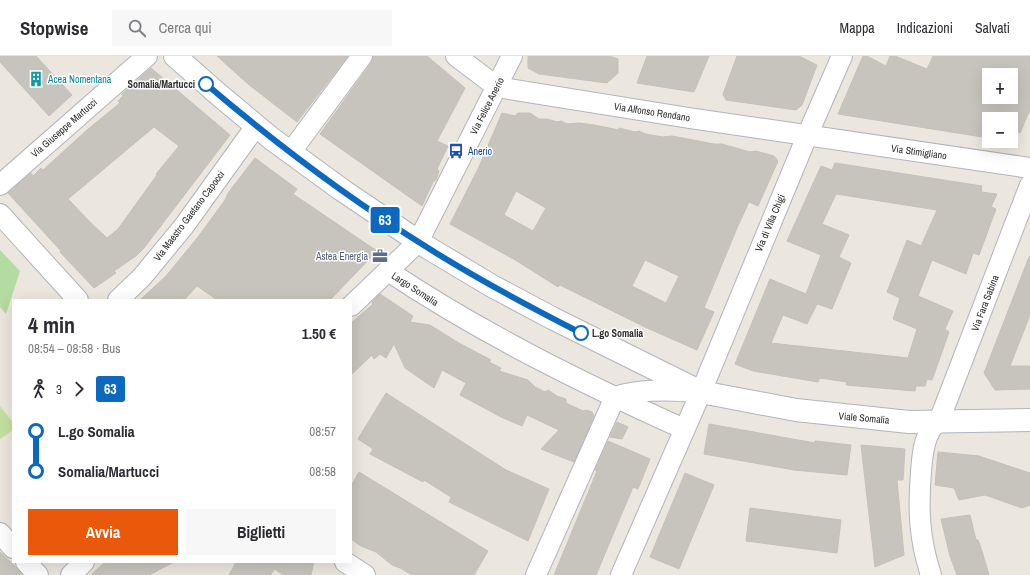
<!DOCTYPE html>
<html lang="it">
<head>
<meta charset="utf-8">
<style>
	body { margin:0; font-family:"Archivo Narrow",sans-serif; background:#f7f7f7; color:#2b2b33; height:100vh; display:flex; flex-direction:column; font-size:15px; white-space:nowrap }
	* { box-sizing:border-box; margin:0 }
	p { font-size:13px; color:#7c7c81 }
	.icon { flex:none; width:22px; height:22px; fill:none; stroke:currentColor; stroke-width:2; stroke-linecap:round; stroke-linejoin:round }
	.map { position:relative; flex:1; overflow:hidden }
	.sheet { position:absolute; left:12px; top:243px; width:340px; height:264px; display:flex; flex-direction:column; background:#fff; border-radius:0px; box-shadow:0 4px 16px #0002 }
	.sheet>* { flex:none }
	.badge { padding:0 8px; border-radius:3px; font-size:14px; line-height:26px }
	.tools { position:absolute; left:982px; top:12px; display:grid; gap:8px }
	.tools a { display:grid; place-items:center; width:36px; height:36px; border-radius:0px; background:#fff; box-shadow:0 4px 16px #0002; font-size:20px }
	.map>.badge { position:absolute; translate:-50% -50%; box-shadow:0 0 0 2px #fff }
	.legs { display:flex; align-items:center; gap:6px; height:44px; padding:0 16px; font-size:13px }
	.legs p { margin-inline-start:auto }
	.headline { display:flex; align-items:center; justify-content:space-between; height:68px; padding:0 16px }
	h1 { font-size:22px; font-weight:700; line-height:30px }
	.action { display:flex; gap:8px; margin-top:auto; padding:8px 16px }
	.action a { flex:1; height:46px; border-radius:0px; background:#ea580c; color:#fff; font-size:16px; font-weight:700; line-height:46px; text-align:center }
	.action a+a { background:#f7f7f7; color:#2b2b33 }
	ul { padding:0 16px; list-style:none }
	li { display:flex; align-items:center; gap:14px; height:40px; font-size:15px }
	li i { display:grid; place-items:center; width:6px; height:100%; margin:0 5px; background:currentColor }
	li i::after { content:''; width:10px; height:10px; margin:-5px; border:3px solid; border-radius:50%; background:#fff }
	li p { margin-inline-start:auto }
	li:first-child i { background:linear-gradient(#0000 50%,currentColor 0) }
	li:last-child i { background:linear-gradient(currentColor 50%,#0000 0) }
	header { display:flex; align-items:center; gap:24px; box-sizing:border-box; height:56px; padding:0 20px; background:#fff; border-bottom:1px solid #e1e1e2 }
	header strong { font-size:19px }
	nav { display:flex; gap:22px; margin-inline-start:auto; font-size:14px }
	.search { width:280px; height:36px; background:#f7f7f7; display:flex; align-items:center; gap:10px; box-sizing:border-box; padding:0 14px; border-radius:0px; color:#7c7c81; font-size:15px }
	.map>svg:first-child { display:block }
	.green { fill:#b4dba1 }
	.pitch { fill:#c3e19e }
	.building { fill:#c7c4bd; stroke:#c6c1b8; fill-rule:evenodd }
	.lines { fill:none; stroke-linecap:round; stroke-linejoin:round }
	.minor-casing { stroke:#b2b4bd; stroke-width:22 }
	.secondary-casing { stroke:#b2b4bd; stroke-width:24 }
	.minor { stroke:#fff; stroke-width:20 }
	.secondary { stroke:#fff; stroke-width:22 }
	.line-1-casing { stroke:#fff; stroke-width:9 }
	.line-1 { stroke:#0c69bf; stroke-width:6 }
	.stop-1-dot { fill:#fff; stroke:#0c69bf; stroke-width:2 }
	.labels { text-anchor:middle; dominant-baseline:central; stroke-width:3; stroke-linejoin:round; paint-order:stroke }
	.culture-label { font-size:10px; fill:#0d838f; stroke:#fff; text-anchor:start }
	.stop-label { font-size:10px; font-weight:bold; fill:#2b2b2b; stroke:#fff; text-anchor:end }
	.street-label { font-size:10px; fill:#2b2b2b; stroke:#fff }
	.transit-label { font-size:10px; fill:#164399; stroke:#fff; text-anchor:start }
	.service-label { font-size:10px; fill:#4e5e75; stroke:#fff; text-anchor:end }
</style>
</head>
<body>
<header>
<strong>Stopwise</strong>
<div class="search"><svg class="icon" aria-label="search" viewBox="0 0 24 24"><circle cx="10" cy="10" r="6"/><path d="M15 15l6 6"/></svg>Cerca qui</div>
<nav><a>Mappa</a><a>Indicazioni</a><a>Salvati</a></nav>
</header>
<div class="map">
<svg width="1030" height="519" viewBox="0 0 1030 519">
	<rect width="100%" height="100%" fill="#ebe6de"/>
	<path class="green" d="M0,194L20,215L6,258L0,251Z"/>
	<path class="pitch" d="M0,350L13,367V374L0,383Z"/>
	<g class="building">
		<path d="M0,0H36L72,39L49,60L0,6Z"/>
		<path d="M217,0H348L297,66L248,28Z"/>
		<path d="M373,0H427L465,32L437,85L448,90L437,113L439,115L436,124L433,126L422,150L320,78L371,7Z"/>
		<path d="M528,0H609L618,3V17L607,27L539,18L528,12Z"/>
		<path d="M647,0H709L694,36L637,27Z"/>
		<path d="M737,0H799L817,9L802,49L796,54L726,44L723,38Z"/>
		<path d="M863,0H867L886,10L890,0H895L927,13L933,0H1030V54L1020,77L1018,76L1014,86L1007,85H1011V63H989V82L838,58ZM989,19H1011V41H989Z"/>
		<path d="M151,12L230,79L144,192L136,200L114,215L116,217L94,232L60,196L61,195L8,137L31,117L33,120L41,112L43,114L87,74L120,47L118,45L123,40L122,38ZM154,71L179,90L156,118L157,119L118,173L107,182L91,167L68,143Z"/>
		<path d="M502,57L515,60L518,57H530L539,63H547L557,66L561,65L567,68L579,67L594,69L619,74V72L635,76L639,75L645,78L663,81L672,80L714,88H722L750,96L756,95L774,100L778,105L758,150L749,146L737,172L704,252L714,256L697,294L647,272L560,229L558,231L517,205L450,168L478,113ZM516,135L546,152L533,175L504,159ZM645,204L679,220L666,247L632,230Z"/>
		<path d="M255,102L297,133L293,138L377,195L330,244H217L197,230L184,244H140L166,220L198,181L225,144L228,137Z"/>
		<path d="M835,107L982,130L981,136L997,138L991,151L996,153L979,199L973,197L966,218L932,204L918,240L953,255L945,273L949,276L932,324L927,323L925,330H916L915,335L846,329L847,326L820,322L818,326L753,315L735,308L770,223L806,238L821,199L787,185L821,110L832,114ZM836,138L937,154L921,190L907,184L887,236L900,242L893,263L917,273L908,302L771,287L783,259L807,268L817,248L832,253L851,207L839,201L849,179L822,168Z"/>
		<path d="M1029,201H1030V259L1010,310H1030V333L995,334L984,317Z"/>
		<path d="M380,238L413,260L410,266L430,269L457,286L491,304L489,306L501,312L499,315L528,324L535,331L545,336L548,334L557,340L566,343V347L583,355L586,354L592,356L594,360L574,406L541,393L559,374L527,359L522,370L501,361L460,339L466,327L442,314L434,332L405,312L394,288L386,302L380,298L374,303L372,299L351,319V267L373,248L372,246Z"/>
		<path d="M386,337L506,414L549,433L528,485L449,446L451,441L424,424L423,426L370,398L373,393L358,383Z"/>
		<path d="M617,366L628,371L622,383L610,381Z"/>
		<path d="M709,368L815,387V385L851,389L847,419L794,414L704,398Z"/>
		<path d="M608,385L650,403L638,433L633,431L596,519H554L597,415L595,414Z"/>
		<path d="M861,389L905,393L903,424H897L904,499L875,511Z"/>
		<path d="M938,396L979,400L1030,417V449L1022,452L985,439L959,444L954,432L935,429Z"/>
		<path d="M359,416L488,495L474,519H412L400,512L392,509L376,496L361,490L351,483V430Z"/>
		<path d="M685,417L714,429L679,513L650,501Z"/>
		<path d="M750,452L841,464L837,497L746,485Z"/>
		<path d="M970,459L976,484H978L981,492L989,519H957L950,500L941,463Z"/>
		<path d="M0,496L17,512L22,519H0Z"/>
		<path d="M105,506H174L149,519H91Z"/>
		<path d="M236,506H314L311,519H283L275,513L270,519H229Z"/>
	</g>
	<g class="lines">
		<g class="minor-casing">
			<g id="minor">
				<path d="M456,0L497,31L689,62L1030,112"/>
				<path d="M290,97L362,0"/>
				<path d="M0,129L147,0"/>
				<path d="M0,158L78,244"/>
				<path d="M388,215C481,277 582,327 684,373"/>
				<path d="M118,244L142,221L184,170L256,70"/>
				<path d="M351,250L418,186L512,0"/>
				<path d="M615,341C639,332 675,334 701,336"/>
				<path d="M0,477L13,492"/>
				<path d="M26,506L38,519"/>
				<path d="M345,506L365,519"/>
				<path d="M71,519L84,506"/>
				<path d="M536,519L615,341"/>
				<path d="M621,519L701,336L807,80L842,0"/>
				<path d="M931,519C919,483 918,453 921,416C922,403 923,388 929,377C931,372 935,369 939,365L1030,129"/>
			</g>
		</g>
		<g class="secondary-casing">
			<path id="secondary" d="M175,0L218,38L272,83L342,134L425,190L492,230L552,262L701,336L796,354L909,366L1030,364"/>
		</g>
		<use href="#minor" class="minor"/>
		<use href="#secondary" class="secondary"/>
	</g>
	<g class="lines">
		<g class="line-1-casing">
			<path id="line-1" d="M206,28C275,87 348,142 425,190C475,222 528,250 581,277"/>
		</g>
		<use href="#line-1" class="line-1"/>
	</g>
	<defs>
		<g id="building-bare" transform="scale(1.2)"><path d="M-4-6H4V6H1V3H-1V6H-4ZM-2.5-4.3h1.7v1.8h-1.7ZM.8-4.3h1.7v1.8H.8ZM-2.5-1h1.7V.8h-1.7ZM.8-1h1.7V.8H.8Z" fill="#0f9aa8" stroke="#fff" stroke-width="2.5" paint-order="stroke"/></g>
		<g id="bus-bare" transform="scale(1.2)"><path d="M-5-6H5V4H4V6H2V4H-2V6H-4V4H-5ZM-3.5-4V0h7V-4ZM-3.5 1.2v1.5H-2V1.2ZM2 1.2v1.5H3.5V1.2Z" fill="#1a4fb4" stroke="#fff" stroke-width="2.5" paint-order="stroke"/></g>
		<g id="office-bare" transform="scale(1.2)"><path d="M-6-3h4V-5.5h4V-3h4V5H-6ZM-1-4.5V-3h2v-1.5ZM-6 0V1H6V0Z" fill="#5c6f8a" stroke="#fff" stroke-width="2.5" paint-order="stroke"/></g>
	</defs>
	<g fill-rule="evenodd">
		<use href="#building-bare" x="36" y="23"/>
		<use href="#bus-bare" x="456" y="95"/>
		<use href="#office-bare" x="380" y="200"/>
	</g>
	<g class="stop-1-dot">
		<circle cx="206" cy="28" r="7"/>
		<circle cx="581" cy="277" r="7"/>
	</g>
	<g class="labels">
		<g class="culture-label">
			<text x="48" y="23">Acea Nomentana</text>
		</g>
		<g class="stop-label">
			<text x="195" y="28">Somalia/Martucci</text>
			<text x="592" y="277" text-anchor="start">L.go Somalia</text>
		</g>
		<g class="street-label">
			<text transform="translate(487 50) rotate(-63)">Via Felice Anerio</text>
			<text transform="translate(652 56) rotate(9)">Via Alfonso Rendano</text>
			<text transform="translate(64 72) rotate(-41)">Via Giuseppe Martucci</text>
			<text transform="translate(919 96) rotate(8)">Via Stimigliano</text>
			<text transform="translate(189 160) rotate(-53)">Via Maestro Gaetano Capocci</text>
			<text transform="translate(770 167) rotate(-67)">Via di Villa Chigi</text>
			<text transform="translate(415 233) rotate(33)">Largo Somalia</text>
			<text transform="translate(985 247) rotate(-69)">Via Fara Sabina</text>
			<text transform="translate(864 362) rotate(5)">Viale Somalia</text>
		</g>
		<g class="transit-label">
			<text x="468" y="95">Anerio</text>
		</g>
		<g class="service-label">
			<text x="368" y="200">Astea Energia</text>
		</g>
	</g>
</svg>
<div class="tools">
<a>+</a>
<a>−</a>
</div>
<b class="badge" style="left:385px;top:164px;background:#0c69bf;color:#fff">63</b>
<section class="sheet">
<div class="headline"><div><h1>4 min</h1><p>08:54 – 08:58 · Bus</p></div><b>1.50 €</b></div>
<div class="legs"><svg class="icon" aria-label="walk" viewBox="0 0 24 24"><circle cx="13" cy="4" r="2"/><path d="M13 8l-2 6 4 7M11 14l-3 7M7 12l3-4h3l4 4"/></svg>3<svg class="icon" aria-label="forward" viewBox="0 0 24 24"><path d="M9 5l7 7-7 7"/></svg><b class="badge" style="background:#0c69bf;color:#fff">63</b></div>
<ul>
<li><i style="color:#0c69bf"></i><b>L.go Somalia</b><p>08:57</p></li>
<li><i style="color:#0c69bf"></i><b>Somalia/Martucci</b><p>08:58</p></li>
</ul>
<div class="action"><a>Avvia</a><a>Biglietti</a></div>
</section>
</div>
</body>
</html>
